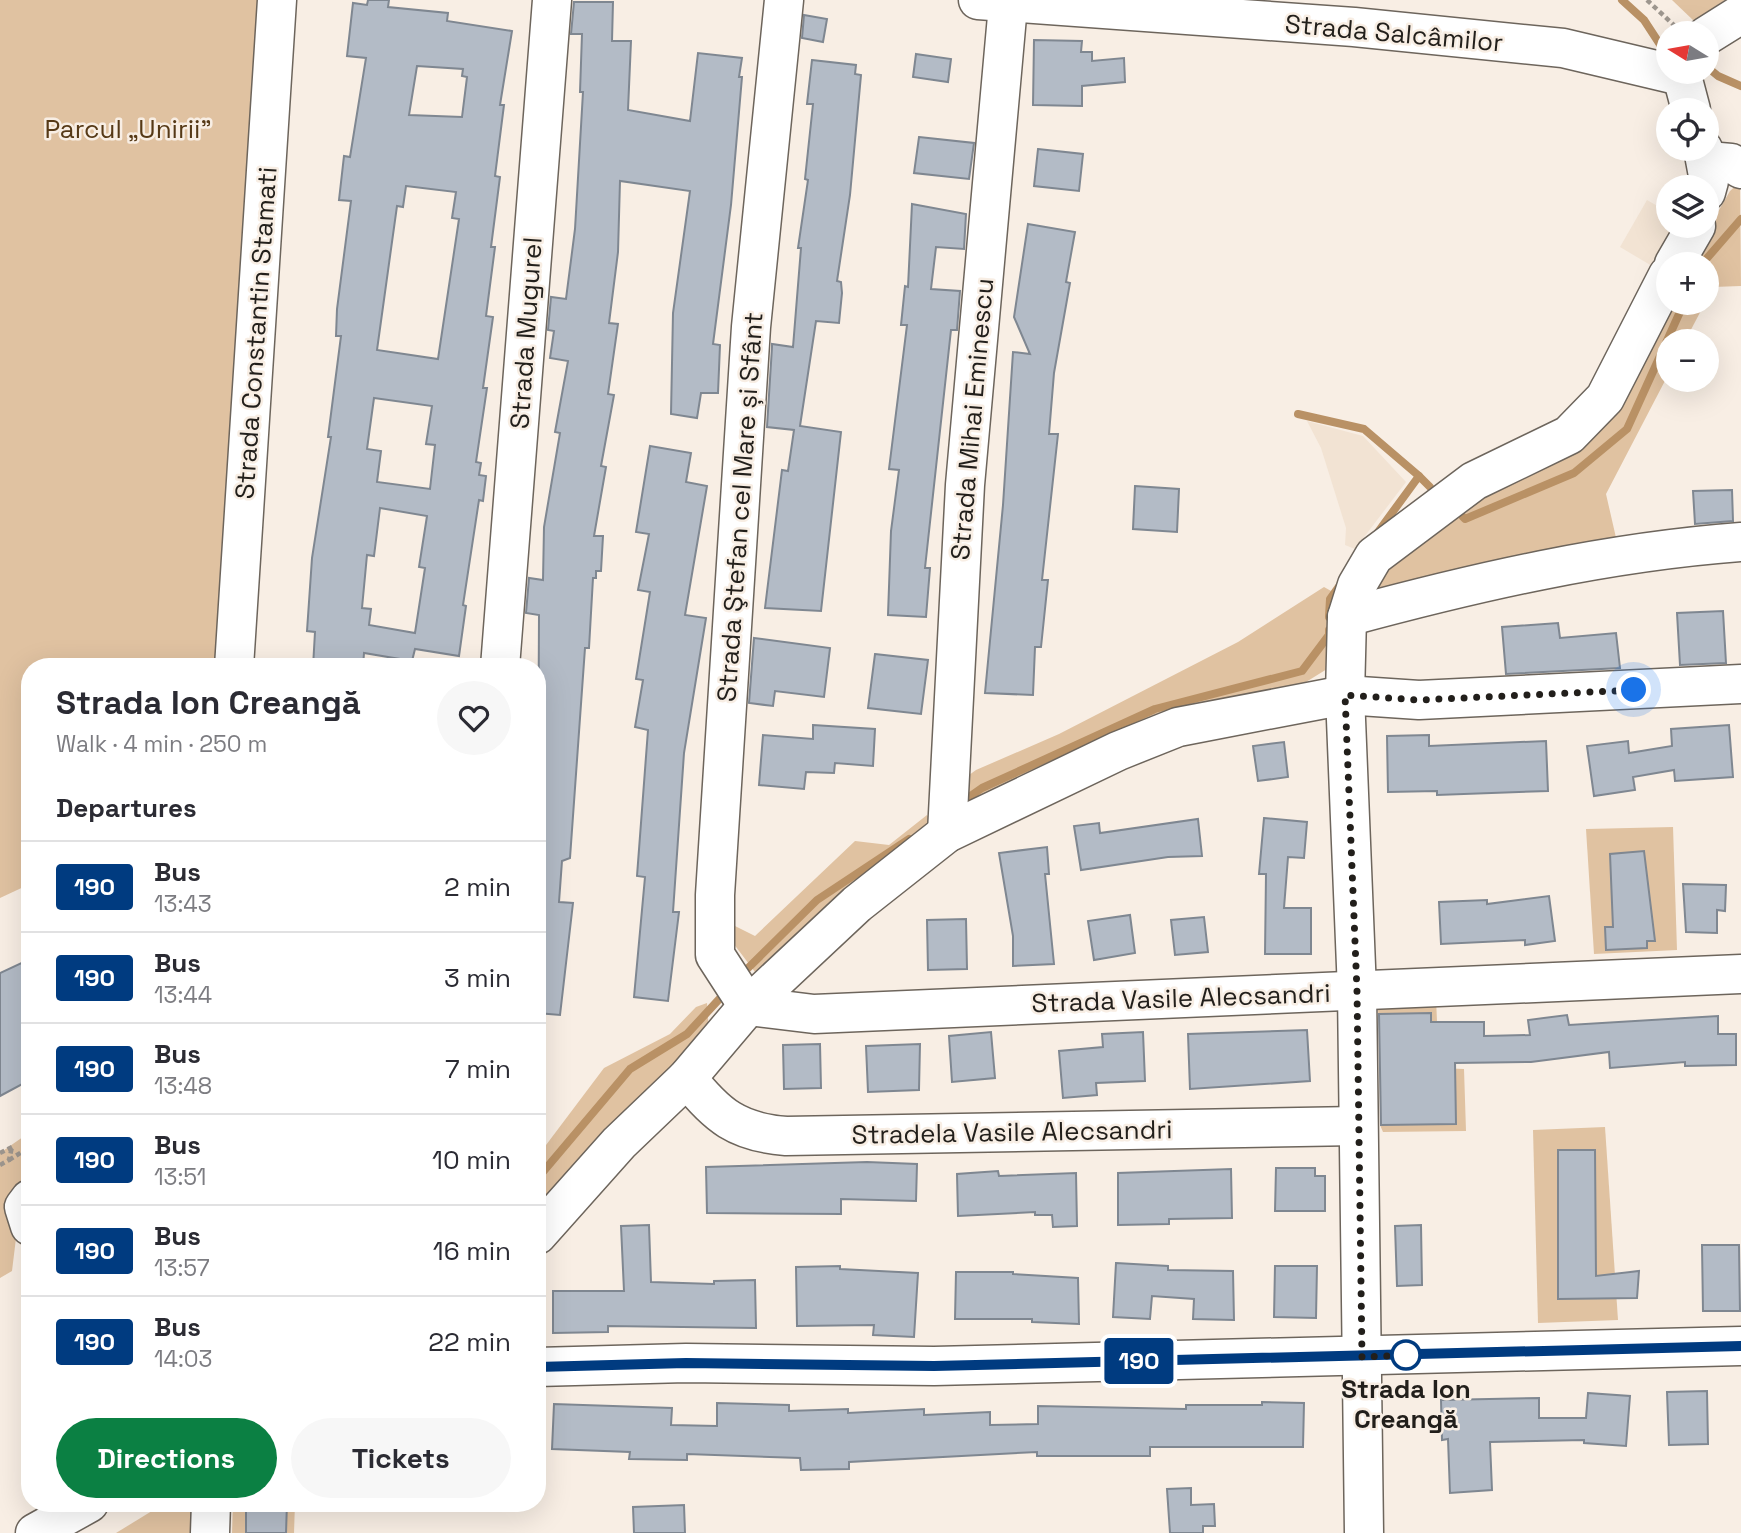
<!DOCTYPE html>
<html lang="en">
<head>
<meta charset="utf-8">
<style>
	body { margin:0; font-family:"Space Grotesk",sans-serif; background:#f7f7f7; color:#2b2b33; height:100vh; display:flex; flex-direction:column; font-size:26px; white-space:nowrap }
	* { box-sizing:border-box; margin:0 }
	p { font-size:23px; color:#7c7c81 }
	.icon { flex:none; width:38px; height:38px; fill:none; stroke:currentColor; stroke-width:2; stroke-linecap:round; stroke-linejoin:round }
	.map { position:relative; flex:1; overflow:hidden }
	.panel { position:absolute; left:21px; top:658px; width:525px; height:854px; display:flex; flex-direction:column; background:#fff; border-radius:28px; box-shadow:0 7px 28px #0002 }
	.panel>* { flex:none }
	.badge { padding:0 14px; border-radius:5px; font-size:24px; line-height:46px }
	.needle { width:46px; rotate:281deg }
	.buttons { position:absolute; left:1656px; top:21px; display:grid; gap:14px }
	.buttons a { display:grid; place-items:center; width:63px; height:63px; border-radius:50%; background:#fff; box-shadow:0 7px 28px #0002; font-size:35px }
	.you { position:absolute; width:35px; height:35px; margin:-18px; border:5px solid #fff; border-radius:50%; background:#1a73e8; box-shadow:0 0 0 10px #1a73e833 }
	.map>.badge { position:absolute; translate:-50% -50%; box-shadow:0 0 0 4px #fff }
	h2 { padding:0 35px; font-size:26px; line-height:63px }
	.round { display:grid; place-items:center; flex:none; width:74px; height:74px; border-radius:37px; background:#f7f7f7 }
	.overview { display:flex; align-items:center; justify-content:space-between; height:119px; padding:0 35px }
	h1 { font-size:33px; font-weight:700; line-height:52px }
	.primary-button { display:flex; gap:14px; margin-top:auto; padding:14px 35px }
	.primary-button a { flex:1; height:80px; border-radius:42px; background:#0b8043; color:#fff; font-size:28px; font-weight:700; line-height:80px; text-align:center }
	.primary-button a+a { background:#f7f7f7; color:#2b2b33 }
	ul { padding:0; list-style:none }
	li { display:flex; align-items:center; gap:21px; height:91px; padding:0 35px; border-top:2px solid #e1e1e2 }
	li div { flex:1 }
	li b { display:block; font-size:26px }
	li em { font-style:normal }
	li .badge { min-width:77px; font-weight:700; text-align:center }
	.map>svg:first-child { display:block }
	.built { fill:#f2e3d3 }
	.green { fill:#e0c2a1 }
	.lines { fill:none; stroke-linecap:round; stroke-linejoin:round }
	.stream { stroke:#b99165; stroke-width:8 }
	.building { fill:#b3bbc6; stroke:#7f8791; stroke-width:2; fill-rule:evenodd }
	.minor-casing { stroke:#6d655c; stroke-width:41 }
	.path { stroke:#9d968e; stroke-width:4.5; stroke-dasharray:5 3.5; stroke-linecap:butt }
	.minor { stroke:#fff; stroke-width:38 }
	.line-casing { stroke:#fff; stroke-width:16 }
	.line { stroke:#003b80; stroke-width:10 }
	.walk { stroke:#221f1b; stroke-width:7; stroke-dasharray:0 12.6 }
	.stop-dot { fill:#fff; stroke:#003b80; stroke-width:3.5 }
	.labels { text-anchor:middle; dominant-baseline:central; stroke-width:5; stroke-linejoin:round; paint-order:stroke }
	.street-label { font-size:26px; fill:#221f1b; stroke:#f8eee4 }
	.park-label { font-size:26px; fill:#563916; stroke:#f8eee4 }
	.stop-label { font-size:26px; font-weight:bold; fill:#221f1b; stroke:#f8eee4 }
</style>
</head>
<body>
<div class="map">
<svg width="1741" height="1533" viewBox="0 0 1741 1533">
	<rect width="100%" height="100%" fill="#f8eee4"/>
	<g class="built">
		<path d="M1647,200L1668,212V226H1676L1652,266L1620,247Z"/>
		<path d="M1307,421L1363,436L1406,482L1355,549L1345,545L1346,528L1321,448Z"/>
	</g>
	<g class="green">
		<path d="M0,0H265L222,667H30V884L0,898Z"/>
		<path d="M1672,0H1725L1694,21Z"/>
		<path d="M1740,182L1741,286L1713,287L1706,301V264H1688L1730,191Z"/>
		<path d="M1669,303H1705L1685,341H1668V375L1606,494L1617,542L1367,600L1377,570L1463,504L1583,445Z"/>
		<path d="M1324,587L1340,596L1327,669L1298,687L966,806L958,783L976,770L1059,734L1238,642Z"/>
		<path d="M927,815L937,829L887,864L755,972L730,939L731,924L755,936L855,841L889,845Z"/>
		<path d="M1673,827L1677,950L1594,954L1586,829Z"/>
		<path d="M1436,998L1439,1068L1464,1069L1466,1131L1383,1132L1380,1125L1378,1002Z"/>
		<path d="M707,1003L709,1033L537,1212V1157L604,1068L670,1034L696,1007Z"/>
		<path d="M1605,1127L1618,1320L1538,1323L1533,1130Z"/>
		<path d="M30,1132V1191L21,1197L12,1271L0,1278V1153Z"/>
		<path d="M165,1503H196V1533H116Z"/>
		<path d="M233,1503H295L294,1533H232Z"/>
	</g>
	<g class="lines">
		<g class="stream">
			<path d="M1622,0L1644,20L1661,46"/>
			<path d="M1706,66L1718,76L1741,86"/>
			<path d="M1702,264L1741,219"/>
			<path d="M1298,414L1364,429L1419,476"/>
			<path d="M1463,517L1465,519L1574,473L1627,429L1684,303"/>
			<path d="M1378,532L1419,476L1430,487"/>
			<path d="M1329,617L1330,599L1340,585"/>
			<path d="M962,802L982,788L1155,709L1302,671L1329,635V630"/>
			<path d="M744,972L817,900L909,839"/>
			<path d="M537,1179L630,1069L687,1034L723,995"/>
		</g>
	</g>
	<g class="building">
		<path d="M368,0H389L388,7L448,13L447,21L512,31L500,105H504L495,176L500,177L491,247H495L486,316L493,317L483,388H487L476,462L481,463L479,475L486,476L483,501L479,500L463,605L466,606L459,656L415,649L412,661L364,653L363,667H313L315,632L307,631L312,558L331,437H328L341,336H336L337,309L351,201L339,200L344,156L350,157L366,58L347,56L353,3L367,5ZM417,66L463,69L462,76L467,77L462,117L409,115ZM406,186L456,192L452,218L459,219L438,359L377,350L397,206L403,207ZM374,398L432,406L426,444L435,445L430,489L377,482L381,451L367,449ZM380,508L427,516L419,567L425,568L415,633L369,625L371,609L362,608L367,555L374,556Z"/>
		<path d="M574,2H613L612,41H631L628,110L690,121L698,53L742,58L739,77H742L731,205L713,344L720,345L718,393H701L697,418L671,414L673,313L690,191L620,181L618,252L609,323L618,324L608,394L614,395L601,466L606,467L594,536H603L601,571H596V578H593L589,648H585L570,858L562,861L559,902L573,903L560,1015L537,1013L539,615L526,613L529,578L543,580L544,527L560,433L555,432L568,361L550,358L554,331L548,330L551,297L566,299L575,229L583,92H580L582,34H571Z"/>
		<path d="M804,15L827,19L823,42L802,38Z"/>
		<path d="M1034,40L1082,41L1081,52H1092V61L1124,58L1125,82L1082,86V106L1033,105Z"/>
		<path d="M916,54L951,59L948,82L913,77Z"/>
		<path d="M812,60L856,65L855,74L861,75L850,195L837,281L841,282L842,293L839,323L816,321L800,426L841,432L821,611L765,608L782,470L788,471L794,430L767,427L772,347V344L793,347L801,248H798L808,180L805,179L813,104H807Z"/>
		<path d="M919,137L974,143L969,179L914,173Z"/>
		<path d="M1038,149L1083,154L1079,191L1034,186Z"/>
		<path d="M912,204L966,214L964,249L936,247L931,289L960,291L957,330H951L925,568H930L926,617L888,615L891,531L899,470L889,469L907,325H901L905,286L908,287Z"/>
		<path d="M1028,224L1075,232L1066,282L1070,283L1054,373L1049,434H1058L1042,580H1048L1041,647H1035L1033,695L985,693L1003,505L1013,352L1030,354L1014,317Z"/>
		<path d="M650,446L691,453L686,482L707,486L685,615L706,618L684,753L673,912H679L668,1001L634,997L645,877L637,876L648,730L635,727L643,680L636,679L650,592L638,590L649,534L636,532Z"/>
		<path d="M1135,486L1179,489L1177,532L1133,529Z"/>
		<path d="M1732,490L1733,521L1695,524L1693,491Z"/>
		<path d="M1723,611L1726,663L1680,665L1677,613Z"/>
		<path d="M1558,623L1560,638L1616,633L1620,668L1506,674L1502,627Z"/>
		<path d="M754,638L830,648L824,697L775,691L773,706L749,703Z"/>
		<path d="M875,654L928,660L921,714L868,708Z"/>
		<path d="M813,725L875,729L873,766L835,763L834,773L806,772L804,789L759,785L763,735L813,739Z"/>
		<path d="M1729,725L1733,777L1675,781L1674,770L1633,777L1635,790L1594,796L1587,746L1628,741L1629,753L1672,746L1671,729Z"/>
		<path d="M1429,735V746L1546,741L1548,791L1437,795V791L1388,792L1387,736Z"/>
		<path d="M1284,742L1288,777L1258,781L1253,746Z"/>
		<path d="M1264,818L1307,822L1304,858L1288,857L1284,908H1311V954H1265L1266,874H1259Z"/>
		<path d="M1198,819L1202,856L1168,857L1081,870L1074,826L1099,823L1100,833Z"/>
		<path d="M1047,847L1049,874H1045L1054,964L1013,966V936L999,853Z"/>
		<path d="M1644,851L1655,941H1647V948L1606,950L1605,927H1613L1610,854Z"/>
		<path d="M1683,884L1726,885L1725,911L1717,910V933L1686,932Z"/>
		<path d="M1549,896L1555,941L1525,945V940L1441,944L1439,902L1487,900V904Z"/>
		<path d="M1130,915L1135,953L1094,960L1088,921Z"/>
		<path d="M1204,917L1208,952L1175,955L1171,920Z"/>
		<path d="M966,919L967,969L928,970L927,920Z"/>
		<path d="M30,959V1080L0,1096V973Z"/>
		<path d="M1431,1013V1022H1484V1036L1530,1035L1528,1020L1567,1015L1569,1025L1718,1016V1034H1736V1065L1685,1066V1062L1610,1068L1609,1052L1531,1062L1455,1063L1456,1124L1381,1125L1379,1014Z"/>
		<path d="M1307,1030L1310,1081L1190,1089L1188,1034Z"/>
		<path d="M991,1032L995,1078L952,1082L949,1036Z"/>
		<path d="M1143,1032L1145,1081L1096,1083L1097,1095L1063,1098L1059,1051L1103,1047L1102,1034Z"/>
		<path d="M820,1044L821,1088L784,1089L783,1045Z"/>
		<path d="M920,1044L919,1090L868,1092L866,1046Z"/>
		<path d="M1558,1150H1595L1596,1276L1639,1271L1637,1298L1558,1299Z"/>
		<path d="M867,1162L917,1164L916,1201L841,1199V1214L707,1213L706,1167Z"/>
		<path d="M1276,1168H1315V1176H1325V1211H1275Z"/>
		<path d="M1231,1169L1232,1218L1169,1219V1224L1118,1225V1173Z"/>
		<path d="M998,1171L999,1176L1076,1173L1077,1226L1053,1227L1052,1215H1035V1212L958,1216L957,1174Z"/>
		<path d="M649,1225L651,1282L714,1284V1281L755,1280L756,1328L608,1326V1332L553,1333V1291H624L621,1226Z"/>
		<path d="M1421,1225L1422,1285L1397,1286L1395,1226Z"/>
		<path d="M1702,1245H1739L1740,1311H1703Z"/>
		<path d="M1116,1263L1168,1266V1270L1233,1271L1234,1320L1193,1319L1194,1299L1152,1296L1150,1319L1113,1317Z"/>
		<path d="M840,1266V1269L918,1273L914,1337L873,1335L874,1325L797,1326L796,1267Z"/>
		<path d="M1275,1266H1317L1316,1318L1274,1317Z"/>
		<path d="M956,1272H1013V1274L1078,1278L1079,1324L1032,1322V1319H955Z"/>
		<path d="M1707,1391L1708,1444L1669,1445L1667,1392Z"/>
		<path d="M1588,1393L1630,1396L1626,1446L1584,1443V1440L1490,1442L1492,1490L1450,1493L1448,1439L1442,1440L1441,1400L1539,1398V1418H1586Z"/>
		<path d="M1262,1402L1304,1403L1303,1447H1150V1456H1037V1452L849,1462V1469L801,1470L800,1458L687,1454V1460L629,1459L630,1452L552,1449L554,1404L672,1408L671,1425L717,1426V1403L789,1405V1411L848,1409V1413L924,1409V1415L990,1412V1425L1038,1424V1406L1186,1409V1405H1262Z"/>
		<path d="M1191,1488V1505L1214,1504L1215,1526H1203V1533H1170L1167,1489Z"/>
		<path d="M246,1503H287L286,1533H246Z"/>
		<path d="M684,1505L685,1533H634L633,1507Z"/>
	</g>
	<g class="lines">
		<g class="minor-casing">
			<g id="minor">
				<path d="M978,0L1354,27L1563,48L1681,76"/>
				<path d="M1706,36L1741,14"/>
				<path d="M1681,72L1691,110"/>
				<path d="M1703,149L1709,181L1706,192"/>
				<path d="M1708,161L1731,163L1741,169"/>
				<path d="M1674,264L1696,226"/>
				<path d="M1347,617C1476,582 1607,552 1741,542"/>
				<path d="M234,667L277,0"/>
				<path d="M500,667L552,0"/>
				<path d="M947,833L965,485L1008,5"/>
				<path d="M748,1006L715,955V895L751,327L784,0"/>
				<path d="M748,1006L814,1014L1741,974"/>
				<path d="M687,1078C717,1116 737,1132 786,1136L1357,1126"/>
				<path d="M30,1199L24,1207L30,1226"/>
				<path d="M537,1235L619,1143L687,1078L748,1006L857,904L947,833L1118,751L1178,727L1345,695L1419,700L1741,684"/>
				<path d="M537,1367L686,1363L934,1366L1741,1346"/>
				<path d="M35,1533L89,1503"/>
				<path d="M210,1533L211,1503"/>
				<path d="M1364,1533L1357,991L1345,695L1347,617L1357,585L1374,556L1474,481L1569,435L1605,398L1668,275"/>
			</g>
		</g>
		<g class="path">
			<path d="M1647,0L1677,28"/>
			<path d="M0,1153L12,1147"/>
			<path d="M9,1160L30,1147"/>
			<path d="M0,1165L9,1160L12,1147"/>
		</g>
		<use href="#minor" class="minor"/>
	</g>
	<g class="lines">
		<g class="line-casing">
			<path id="line" d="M537,1367L686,1363L934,1366L1741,1346"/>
		</g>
		<use href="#line" class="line"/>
		<path class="walk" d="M1406,1355H1409L1362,1357L1357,991L1345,695L1419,700L1634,690"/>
	</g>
	<circle class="stop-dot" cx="1406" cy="1355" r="14"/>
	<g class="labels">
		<g class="street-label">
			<text transform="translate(1394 33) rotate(5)">Strada Salcâmilor</text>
			<text transform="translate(256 333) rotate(-86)">Strada Constantin Stamati</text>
			<text transform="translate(526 333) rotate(-86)">Strada Mugurel</text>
			<text transform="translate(972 419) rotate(-85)">Strada Mihai Eminescu</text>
			<text transform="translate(740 507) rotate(-86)">Strada Ştefan cel Mare și Sfânt</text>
			<text transform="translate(1181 998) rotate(-2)">Strada Vasile Alecsandri</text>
			<text transform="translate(1012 1132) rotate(-1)">Stradela Vasile Alecsandri</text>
		</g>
		<g class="park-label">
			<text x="128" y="129">Parcul „Unirii”</text>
		</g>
		<g class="stop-label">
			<text x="1406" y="1389">Strada Ion<tspan x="1406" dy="30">Creangă</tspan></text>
		</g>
	</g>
</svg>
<div class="buttons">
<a><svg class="needle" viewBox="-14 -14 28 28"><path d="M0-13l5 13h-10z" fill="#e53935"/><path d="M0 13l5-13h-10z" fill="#7c7c81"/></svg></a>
<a><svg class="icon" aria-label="locate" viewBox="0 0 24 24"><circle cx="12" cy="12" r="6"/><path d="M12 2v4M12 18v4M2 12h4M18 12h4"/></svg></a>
<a><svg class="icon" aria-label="layers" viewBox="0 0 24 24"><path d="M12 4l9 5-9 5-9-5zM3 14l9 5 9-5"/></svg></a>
<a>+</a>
<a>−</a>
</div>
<div class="you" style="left:1634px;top:690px"></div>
<b class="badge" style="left:1139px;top:1361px;background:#003b80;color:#fff">190</b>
<section class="panel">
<div class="overview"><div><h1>Strada Ion Creangă</h1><p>Walk · 4 min · 250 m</p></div><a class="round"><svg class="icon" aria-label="heart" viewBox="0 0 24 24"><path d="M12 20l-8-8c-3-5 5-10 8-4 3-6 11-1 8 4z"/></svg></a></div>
<h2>Departures</h2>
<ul>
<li><span class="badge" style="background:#003b80;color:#fff">190</span><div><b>Bus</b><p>13:43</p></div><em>2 min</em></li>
<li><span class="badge" style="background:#003b80;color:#fff">190</span><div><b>Bus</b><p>13:44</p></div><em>3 min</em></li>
<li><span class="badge" style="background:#003b80;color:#fff">190</span><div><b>Bus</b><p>13:48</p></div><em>7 min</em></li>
<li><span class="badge" style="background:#003b80;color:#fff">190</span><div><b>Bus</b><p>13:51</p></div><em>10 min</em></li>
<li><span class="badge" style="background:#003b80;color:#fff">190</span><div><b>Bus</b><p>13:57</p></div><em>16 min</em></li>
<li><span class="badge" style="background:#003b80;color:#fff">190</span><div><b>Bus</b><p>14:03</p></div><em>22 min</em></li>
</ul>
<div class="primary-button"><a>Directions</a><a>Tickets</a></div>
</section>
</div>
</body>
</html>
